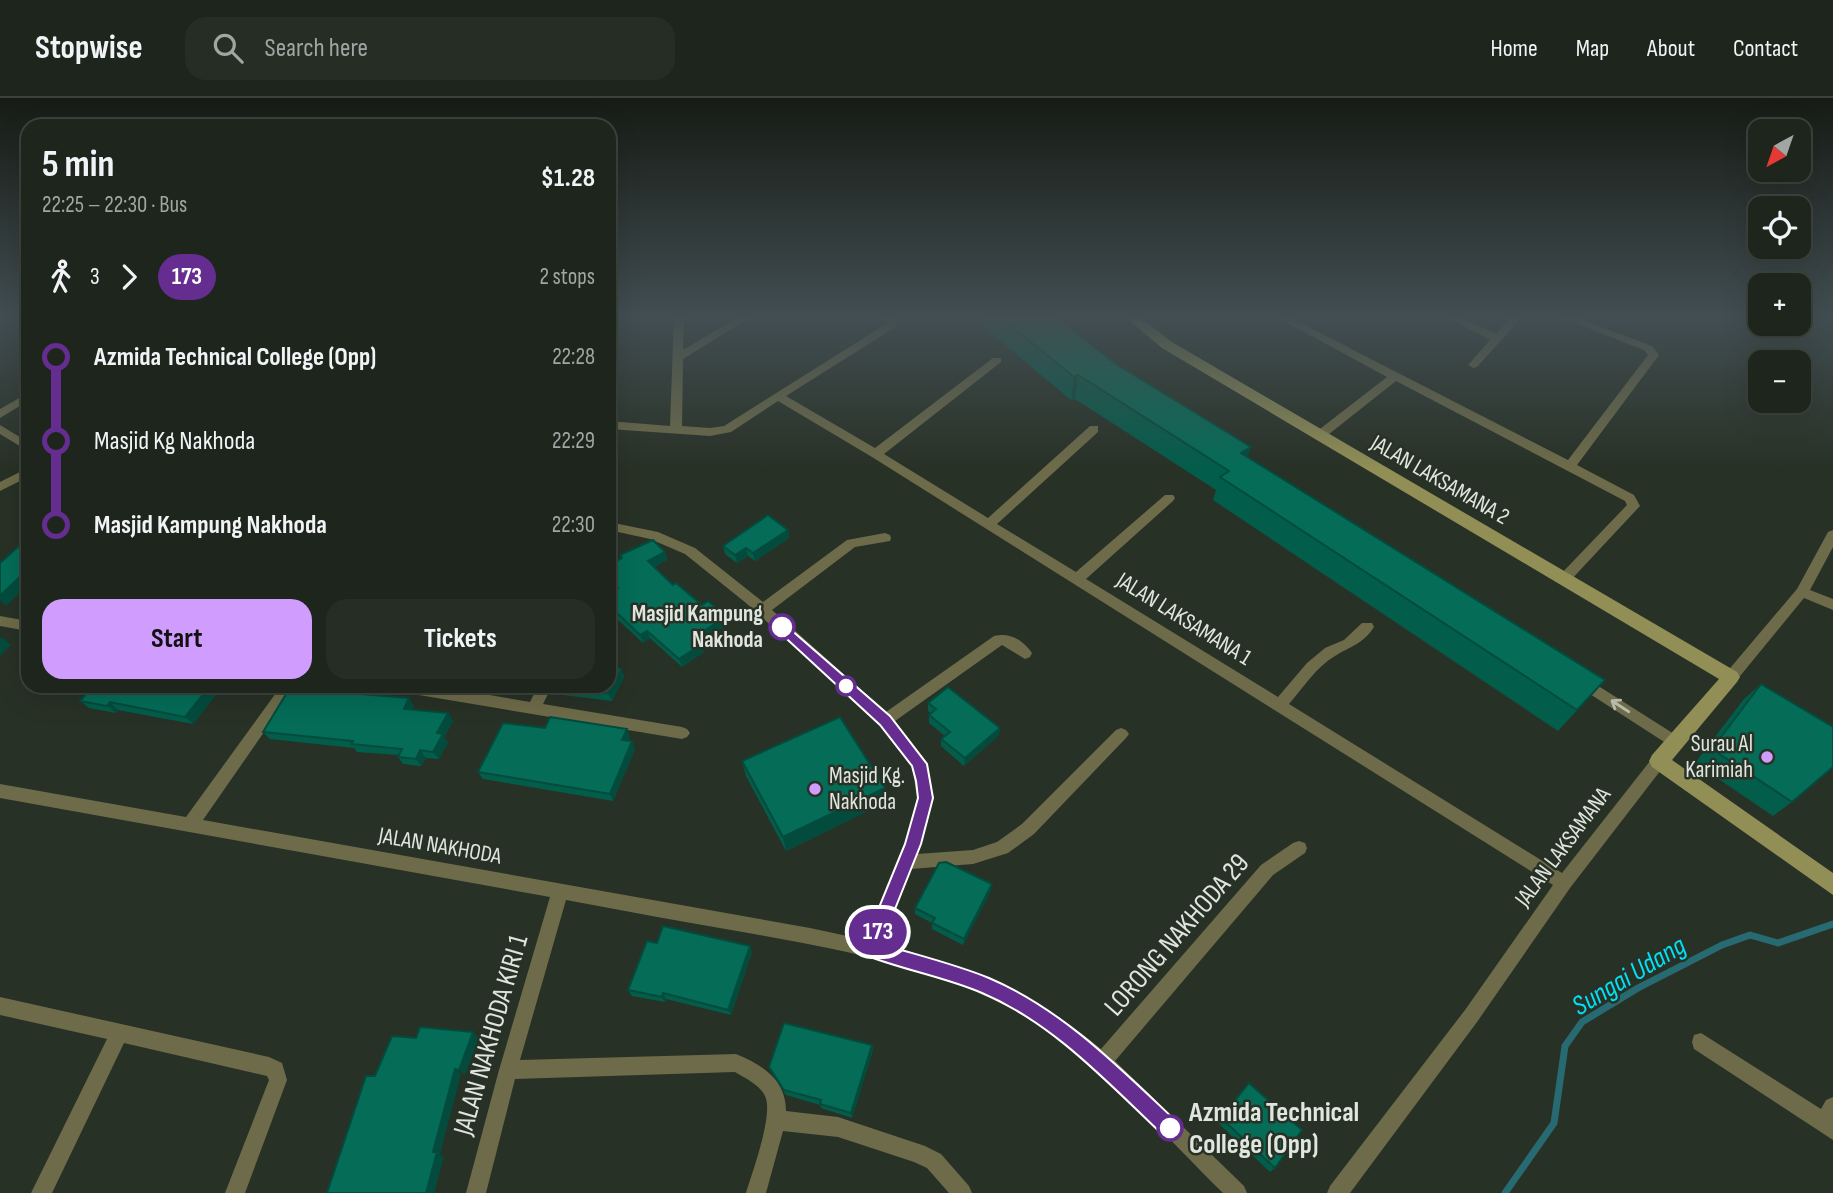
<!DOCTYPE html>
<html lang="en">
<head>
<meta charset="utf-8">
<style>
	body { margin:0; font-family:"Sofia Sans Condensed",sans-serif; background:#262d25; color:#f1f3f6; height:100vh; display:flex; flex-direction:column; font-size:26px; white-space:nowrap }
	* { box-sizing:border-box; margin:0 }
	p { font-size:23px; color:#a1a5a3 }
	.icon { flex:none; width:38px; height:38px; fill:none; stroke:currentColor; stroke-width:2; stroke-linecap:round; stroke-linejoin:round }
	.map { position:relative; flex:1; overflow:hidden }
	.side { position:absolute; left:21px; top:21px; width:595px; height:574px; display:flex; flex-direction:column; background:#1e251c; border-radius:21px; box-shadow:0 7px 28px #0002,0 0 0 2px #3c423b }
	.side>* { flex:none }
	.badge { padding:0 14px; border-radius:23px; font-size:24px; line-height:46px }
	.needle { width:46px; rotate:220deg }
	.controls { position:absolute; left:1748px; top:21px; display:grid; gap:14px }
	.controls a { display:grid; place-items:center; width:63px; height:63px; border-radius:14px; background:#1e251c; box-shadow:0 7px 28px #0002,0 0 0 2px #3c423b; font-size:35px }
	.map>.badge { position:absolute; translate:-50% -50%; box-shadow:0 0 0 4px #fff }
	.legs { display:flex; align-items:center; gap:10px; height:77px; padding:0 21px; font-size:23px }
	.legs p { margin-inline-start:auto }
	.overview { display:flex; align-items:center; justify-content:space-between; height:119px; padding:0 21px }
	h1 { font-size:38px; font-weight:700; line-height:52px }
	.cta { display:flex; gap:14px; margin-top:auto; padding:14px 21px }
	.cta a { flex:1; height:80px; border-radius:21px; background:#d09dfe; color:#111; font-size:28px; font-weight:700; line-height:80px; text-align:center }
	.cta a+a { background:#262d25; color:#f1f3f6 }
	ul { padding:0 21px; list-style:none }
	li { display:flex; align-items:center; gap:24px; height:84px; font-size:26px }
	li i { display:grid; place-items:center; width:10px; height:100%; margin:0 9px; background:currentColor }
	li i::after { content:''; width:18px; height:18px; margin:-9px; border:5px solid; border-radius:50%; background:#1e251c }
	li p { margin-inline-start:auto }
	li:first-child i { background:linear-gradient(#0000 50%,currentColor 0) }
	li:last-child i { background:linear-gradient(currentColor 50%,#0000 0) }
	header { display:flex; align-items:center; gap:42px; box-sizing:border-box; height:98px; padding:0 35px; background:#1e251c; border-bottom:2px solid #3c423b }
	header strong { font-size:33px }
	nav { display:flex; gap:38px; margin-inline-start:auto; font-size:24px }
	.search { width:490px; height:63px; background:#262d25; display:flex; align-items:center; gap:18px; box-sizing:border-box; padding:0 24px; border-radius:21px; color:#a1a5a3; font-size:26px }
	.map>svg:first-child { display:block }
	.lines { fill:none; stroke-linecap:round; stroke-linejoin:round }
	.stream { stroke:#276a72; stroke-width:7 }
	.street { fill:#6d6b49; fill-rule:evenodd }
	.secondary { fill:#918e56; fill-rule:evenodd }
	.wall { fill:#035d4b }
	.shaded-wall { fill:#034c3d }
	.building { fill:#046c57; stroke:#034c3d; stroke-width:2 }
	.oneway { stroke:#b8baaa }
	.line-1 { fill:#662d91; stroke:#fff; stroke-width:2 }
	.stop-1-dot { fill:#fff; stroke:#662d91; stroke-width:3.5 }
	.poi-dot { fill:#d09dfe; stroke:#283126; stroke-width:2.5 }
	.labels { text-anchor:middle; dominant-baseline:central; stroke-width:5; stroke-linejoin:round; paint-order:stroke }
	.street-label { font-size:23px; fill:#e0e5de; stroke:#283126 }
	.stop-label { font-size:23px; font-weight:bold; fill:#e0e5de; stroke:#283126; text-anchor:end }
	.poi-label { font-size:23px; fill:#e0e5de; stroke:#283126; text-anchor:end }
	.near-street-label { font-size:28px; fill:#e0e5de; stroke:#283126 }
	.near-water-label { font-size:28px; font-style:italic; fill:#00e1f6; stroke:#283126 }
	.near-stop-label { font-size:28px; font-weight:bold; fill:#e0e5de; stroke:#283126; text-anchor:start }
</style>
</head>
<body>
<header>
<strong>Stopwise</strong>
<div class="search"><svg class="icon" aria-label="search" viewBox="0 0 24 24"><circle cx="10" cy="10" r="6"/><path d="M15 15l6 6"/></svg>Search here</div>
<nav><a>Home</a><a>Map</a><a>About</a><a>Contact</a></nav>
</header>
<div class="map">
<svg width="1833" height="1095" viewBox="0 0 1833 1095">
	<rect width="100%" height="100%" fill="#283126"/>
	<g class="lines">
		<path class="stream" d="M1505,1095L1554,1025L1565,948L1582,924L1638,890L1722,847L1750,837L1778,845L1833,826"/>
		<g class="street">
			<path d="M674,218H684L683,252L740,218H752L683,261L682,328L710,330L724,328L886,226L885,218H895L898,225L894,230L786,298L875,350L993,260H1001V264L884,356L988,420L1090,328H1098V334L997,426L1076,474L1165,397H1173L1175,400L1173,403L1086,481L1278,599L1307,565L1325,550L1344,542L1362,525H1372L1374,529C1363,546 1351,548 1335,558C1316,569 1303,590 1289,606L1562,775L1654,658L1659,656L1664,658L1667,663L1664,668L1570,790L1477,924L1350,1095H1327L1330,1088L1465,912L1553,787L872,359L778,303L731,334L710,338L609,331V323L670,328Z"/>
			<path d="M1275,218H1287L1568,362L1648,257L1644,252L1557,218H1571L1652,248L1659,257L1577,367L1634,397L1640,408L1569,484H1559L1557,481L1559,478L1627,407L1625,403L1396,283L1324,340H1316V334L1387,279Z"/>
			<path d="M1445,218H1458L1496,236L1512,218H1523L1477,269L1473,270L1468,267L1490,242Z"/>
			<path d="M1742,218L1760,220L1761,226L1743,220Z"/>
			<path d="M28,295V303L0,320V311Z"/>
			<path d="M0,327L28,344V353L0,336Z"/>
			<path d="M28,370V379L0,393V384Z"/>
			<path d="M609,424L658,434L695,450L763,504L847,442L885,435L890,437L891,440L890,443L855,449L772,512L886,614L994,538C1010,534 1023,542 1032,555L1030,559L1025,561L1002,547L895,623L924,661L933,700L917,756L973,752L997,744L1022,726L1116,632L1121,630L1126,632L1129,636L1126,640L1034,736L1008,755L973,766L911,771L882,846C965,867 1034,896 1101,951L1261,767L1293,745L1299,743L1305,745L1307,750L1305,755L1273,777L1115,963L1244,1088L1247,1095H1223C1162,1035 1104,967 1031,922C948,871 849,853 754,836C691,825 629,814 566,802L520,962L736,956C763,967 786,982 786,1013L838,1019L925,1048L941,1056L969,1088L972,1095H949L927,1070L914,1064L838,1039L783,1033L766,1095H746C752,1075 774,1016 765,998C760,987 745,980 735,974L515,981L486,1095H466L499,972L550,799L0,700V686L186,719L281,588H296L203,722L810,830L866,842L905,746L917,700L912,668L880,626L746,505L685,456L650,441L609,432Z"/>
			<path d="M1833,432V449L1810,492L1833,501V512L1804,500L1736,583H1726L1724,579L1726,575L1797,491L1828,434Z"/>
			<path d="M0,518L28,523V533L0,528Z"/>
			<path d="M1581,577L1682,641L1685,645L1682,649L1677,651L1672,649L1576,587L1574,583L1576,579Z"/>
			<path d="M394,588H436L530,604L538,588H552L543,606L682,629L687,631L690,635L687,639L682,641L401,594L396,592Z"/>
			<path d="M0,899L269,959L282,965L287,982L245,1095H225L269,982L267,978L124,945L52,1095H31L107,941L0,917Z"/>
			<path d="M1701,935L1821,1011L1826,1002L1833,999V1042L1694,951L1692,944L1694,937Z"/>
		</g>
		<path class="secondary" d="M1124,218H1138L1172,244L1737,574L1740,579L1737,584L1672,662L1833,775V797L1652,669L1649,663L1652,657L1719,581L1162,250Z"/>
	</g>
	<g class="wall">
		<path d="M980,218H1054L1116,266L1251,349L1247,359L1605,582L1558,633L1213,402L1216,392L1075,301L1071,302L981,227V219Z"/>
		<path d="M788,432L789,440L755,463L748,458L737,465L725,456L723,448Z"/>
		<path d="M665,454L667,462L654,469L673,487L728,526L700,545L704,554L682,569L650,540L643,545L616,520L611,524L609,522V496L615,492L609,485V467L621,460L620,457Z"/>
		<path d="M613,570L621,571L624,579L612,603L555,596L552,588Z"/>
		<path d="M1761,586L1792,704L1773,718L1695,665L1744,601Z"/>
		<path d="M223,588L193,626L118,612L116,615L89,610L80,603Z"/>
		<path d="M325,588H332L334,591L332,594L414,608L413,611L448,615L453,623L444,639L448,644L439,661L426,660L421,668L403,666L398,659V657L357,654L354,650L270,641L263,634Z"/>
		<path d="M928,605L1000,630L999,637L964,668L941,648V641L945,638L929,625V617L931,615L928,613Z"/>
		<path d="M545,630L630,638L628,643L635,651L613,703L483,681L478,674Z"/>
		<path d="M742,663L885,690L886,704L786,753L746,678Z"/>
		<path d="M991,792L963,847L932,831V825L915,816V810Z"/>
		<path d="M657,845L752,854L731,917L666,901L665,904L632,898L628,892Z"/>
		<path d="M872,947L873,952L852,1020L821,1010L820,1007L786,997L771,974L769,969Z"/>
		<path d="M1244,990L1275,1070L1270,1074L1217,1024Z"/>
	</g>
	<g class="shaded-wall">
		<path d="M1078,277L1075,301L1071,302L1074,279Z"/>
		<path d="M1251,349L1243,372L1241,355Z"/>
		<path d="M788,432L789,440L755,463L753,455Z"/>
		<path d="M746,450L748,458L737,465L735,457Z"/>
		<path d="M665,454L667,462L650,471L648,463Z"/>
		<path d="M28,471V487L6,508L0,502V498Z"/>
		<path d="M614,512L616,520L611,524L609,515Z"/>
		<path d="M726,518L728,526L697,548L694,540Z"/>
		<path d="M647,533L650,540L643,545L640,537Z"/>
		<path d="M2,539L11,547L0,558V541Z"/>
		<path d="M702,546L704,554L682,569L679,561Z"/>
		<path d="M621,571L624,579L612,603L608,595Z"/>
		<path d="M210,588H223L193,626L185,619Z"/>
		<path d="M325,588H332L334,591L328,601L322,593Z"/>
		<path d="M409,600L414,608L409,618L404,611Z"/>
		<path d="M110,604L118,612L116,615L107,608Z"/>
		<path d="M448,615L453,623L444,639L448,644L439,661L433,654L437,635Z"/>
		<path d="M1000,630L999,637L964,668L965,660Z"/>
		<path d="M627,631L630,638L625,650L622,642Z"/>
		<path d="M632,643L635,651L613,703L610,696Z"/>
		<path d="M420,652L426,660L421,668L416,661Z"/>
		<path d="M885,690L886,704L786,753L783,739Z"/>
		<path d="M992,786L991,792L963,847L964,841Z"/>
		<path d="M750,848L752,854L731,917L728,912Z"/>
		<path d="M663,895L666,901L665,904L662,899Z"/>
		<path d="M473,934L479,940L465,977L459,972Z"/>
		<path d="M872,947L873,952L852,1020L851,1015Z"/>
		<path d="M455,971L461,976L440,1056L444,1059L434,1095H426L433,1054Z"/>
	</g>
	<g class="building">
		<path d="M999,218H1054L1116,266L1251,349L1241,355L1605,582L1577,612L1220,379L1229,373L1078,277L1074,279Z"/>
		<path d="M768,417L788,432L753,455L746,450L735,457L723,448Z"/>
		<path d="M653,442L665,454L648,463L673,487L676,485L702,507L708,503L726,518L694,540L702,546L679,561L647,533L640,537L614,512L609,515V496L618,490L609,480V472L611,471L609,467L622,460L620,457Z"/>
		<path d="M18,449L28,451V471L0,498V465Z"/>
		<path d="M609,569L621,571L608,595L552,588H609Z"/>
		<path d="M1761,586L1833,629V669L1792,704L1712,651Z"/>
		<path d="M93,588H210L185,619L110,604L107,608L80,603Z"/>
		<path d="M291,588H325L322,593L409,600L404,611L448,615L437,635L443,636L433,654L420,652L416,661L398,659L402,651L351,646L353,643L263,634Z"/>
		<path d="M948,589L1000,630L965,660L941,641L950,634L929,617L936,611L928,605Z"/>
		<path d="M550,619L627,631L622,642L632,643L610,696L478,674L503,625L545,630Z"/>
		<path d="M840,619L885,690L783,739L742,663Z"/>
		<path d="M946,764L992,786L964,841L932,825L935,820L915,810L939,765Z"/>
		<path d="M663,828L750,848L728,912L663,895L662,899L628,892L647,843L657,845Z"/>
		<path d="M784,925L872,947L851,1015L820,1006L821,1002L784,992L769,969Z"/>
		<path d="M420,929L473,934L459,972L455,971L433,1054H437L426,1095H327L366,978H375L392,938L416,940Z"/>
		<path d="M1249,985L1302,1032L1275,1070L1221,1020Z"/>
	</g>
	<defs><path id="oneway-shaft" d="M-6 0H5M1.5-3L5.5 0L1.5 3" fill="none" stroke-width="1.6" stroke-linecap="round" stroke-linejoin="round" transform="scale(1.75)"/></defs>
	<use class="oneway" href="#oneway-shaft" transform="translate(1620 608) rotate(-147)"/>
	<linearGradient id="sky" x2="0" y2="1"><stop stop-color="#161b15"/><stop offset="0.59" stop-color="#424e52"/><stop offset="1" stop-color="#424e52" stop-opacity="0"/></linearGradient>
	<rect width="1833" height="371" fill="url(#sky)"/>
	<path class="line-1" d="M782,524L890,618L927,666L933,700L921,746L881,846C917,857 955,866 989,880C1062,911 1120,970 1176,1023L1179,1030L1176,1037L1170,1040L1163,1037C1108,985 1053,925 982,895C945,879 903,872 865,857L862,851L905,746L918,700L916,683L912,668L880,627L777,532L776,529Z"/>
	<g class="stop-1-dot">
		<circle cx="782" cy="529" r="12"/>
		<circle cx="846" cy="588" r="9"/>
		<circle cx="1170" cy="1030" r="12"/>
	</g>
	<g class="poi-dot">
		<circle cx="1767" cy="659" r="7"/>
		<circle cx="815" cy="691" r="7"/>
	</g>
	<g class="labels">
		<g class="street-label">
			<text transform="translate(1440 382) rotate(30)">JALAN LAKSAMANA 2</text>
			<text transform="translate(1184 521) rotate(32)">JALAN LAKSAMANA 1</text>
			<text transform="translate(440 748) rotate(10)">JALAN NAKHODA</text>
			<text transform="translate(1563 749) rotate(-53)">JALAN LAKSAMANA</text>
		</g>
		<g class="stop-label">
			<text x="763" y="516">Masjid Kampung<tspan x="763" dy="26">Nakhoda</tspan></text>
		</g>
		<g class="poi-label">
			<text x="1753" y="646">Surau Al<tspan x="1753" dy="26">Karimiah</tspan></text>
			<text x="829" y="678" text-anchor="start">Masjid Kg.<tspan x="829" dy="26">Nakhoda</tspan></text>
		</g>
		<g class="near-street-label">
			<text transform="translate(1177 837) rotate(-49)">LORONG NAKHODA 29</text>
			<text transform="translate(491 937) rotate(-74)">JALAN NAKHODA KIRI 1</text>
		</g>
		<g class="near-water-label">
			<text transform="translate(1629 878) rotate(-31)">Sungai Udang</text>
		</g>
		<g class="near-stop-label">
			<text x="1189" y="1014">Azmida Technical<tspan x="1189" dy="32">College (Opp)</tspan></text>
		</g>
	</g>
</svg>
<div class="controls">
<a><svg class="needle" viewBox="-14 -14 28 28"><path d="M0-13l5 13h-10z" fill="#e53935"/><path d="M0 13l5-13h-10z" fill="#a1a5a3"/></svg></a>
<a><svg class="icon" aria-label="locate" viewBox="0 0 24 24"><circle cx="12" cy="12" r="6"/><path d="M12 2v4M12 18v4M2 12h4M18 12h4"/></svg></a>
<a>+</a>
<a>−</a>
</div>
<b class="badge" style="left:878px;top:834px;background:#662d91;color:#fff">173</b>
<section class="side">
<div class="overview"><div><h1>5 min</h1><p>22:25 – 22:30 · Bus</p></div><b>$1.28</b></div>
<div class="legs"><svg class="icon" aria-label="walk" viewBox="0 0 24 24"><circle cx="13" cy="4" r="2"/><path d="M13 8l-2 6 4 7M11 14l-3 7M7 12l3-4h3l4 4"/></svg>3<svg class="icon" aria-label="forward" viewBox="0 0 24 24"><path d="M9 5l7 7-7 7"/></svg><b class="badge" style="background:#662d91;color:#fff">173</b><p>2 stops</p></div>
<ul>
<li><i style="color:#662d91"></i><b>Azmida Technical College (Opp)</b><p>22:28</p></li>
<li><i style="color:#662d91"></i><span>Masjid Kg Nakhoda</span><p>22:29</p></li>
<li><i style="color:#662d91"></i><b>Masjid Kampung Nakhoda</b><p>22:30</p></li>
</ul>
<div class="cta"><a>Start</a><a>Tickets</a></div>
</section>
</div>
</body>
</html>
